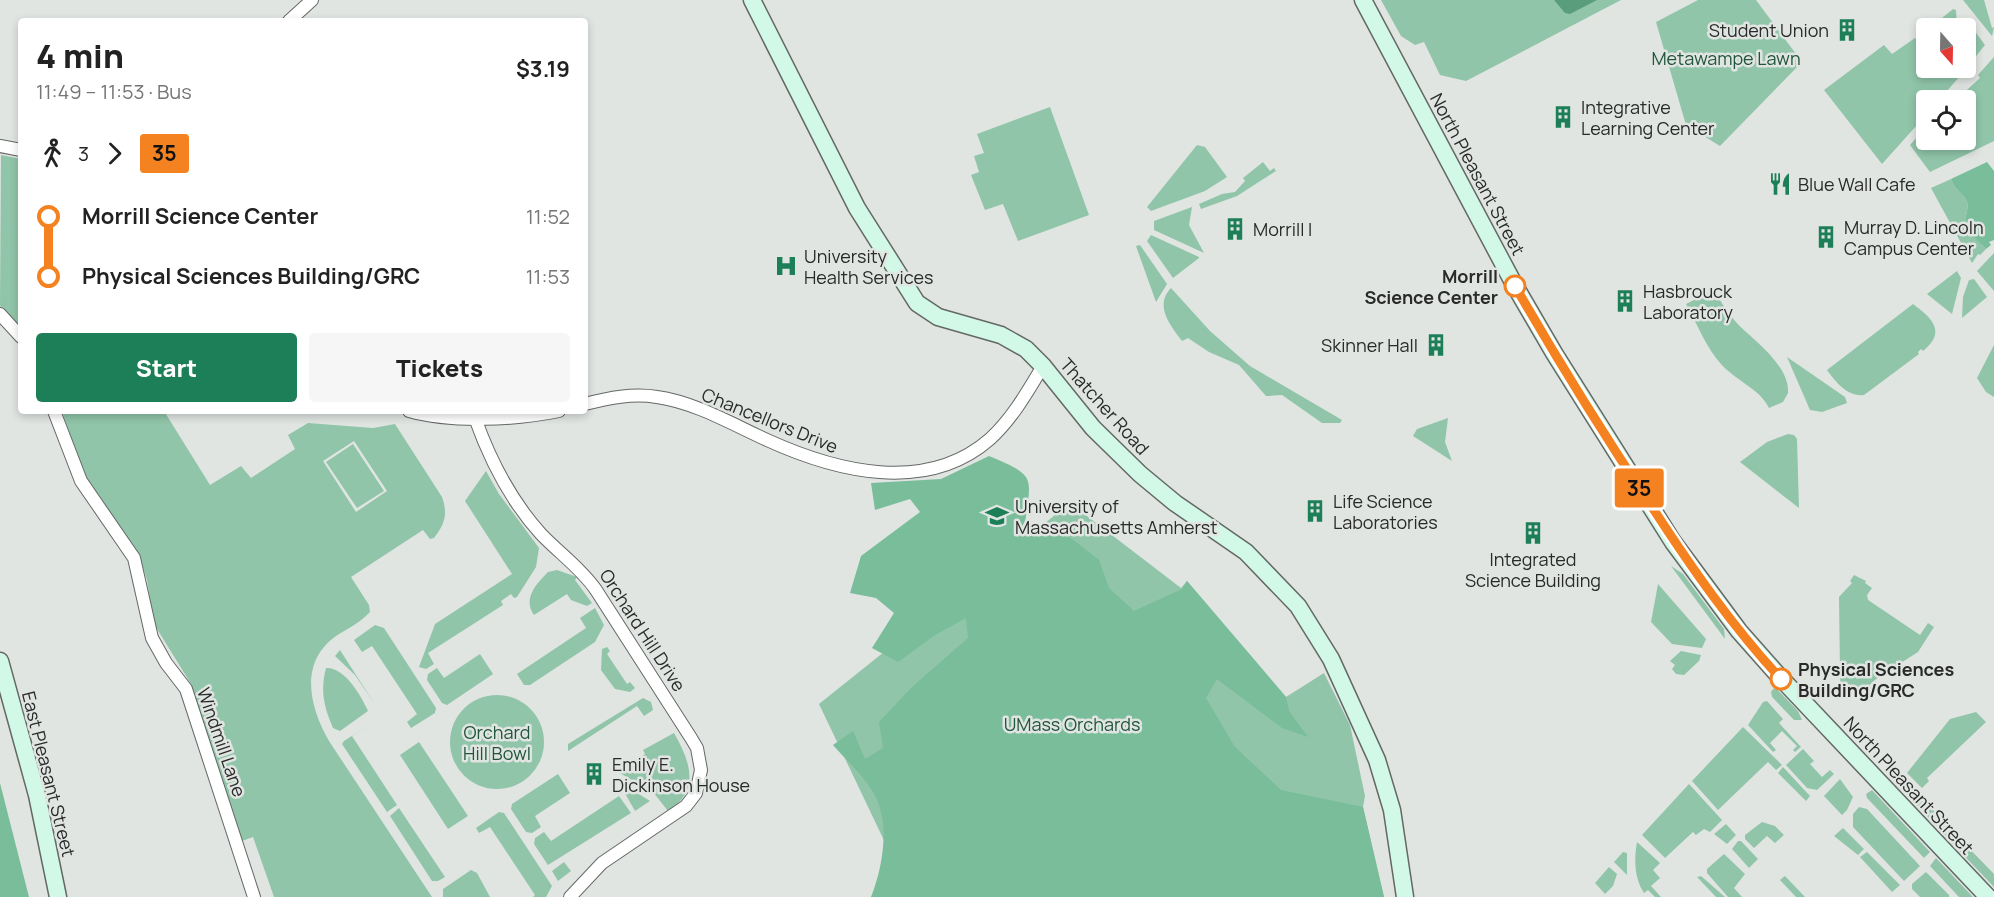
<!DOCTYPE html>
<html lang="en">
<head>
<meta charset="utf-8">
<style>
	body { margin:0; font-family:Manrope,sans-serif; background:#f6f6f6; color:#222; height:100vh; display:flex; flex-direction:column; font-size:22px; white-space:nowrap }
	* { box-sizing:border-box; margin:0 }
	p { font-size:20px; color:#767676 }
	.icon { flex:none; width:33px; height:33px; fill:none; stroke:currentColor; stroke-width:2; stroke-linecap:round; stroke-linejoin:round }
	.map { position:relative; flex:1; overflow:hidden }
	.side { position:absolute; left:18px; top:18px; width:570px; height:396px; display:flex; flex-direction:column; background:#fff; border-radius:6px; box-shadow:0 3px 9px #0003 }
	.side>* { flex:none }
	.badge { padding:0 12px; border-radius:4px; font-size:21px; line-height:39px }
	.needle { width:39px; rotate:160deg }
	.tools { position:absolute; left:1916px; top:18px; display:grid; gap:12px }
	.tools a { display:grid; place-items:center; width:60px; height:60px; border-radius:6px; background:#fff; box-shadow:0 3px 9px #0003; font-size:30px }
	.map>.badge { position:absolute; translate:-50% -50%; box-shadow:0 0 0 3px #fff }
	.legs { display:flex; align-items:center; gap:9px; height:66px; padding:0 18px; font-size:20px }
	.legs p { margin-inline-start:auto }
	.head { display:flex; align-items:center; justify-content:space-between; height:102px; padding:0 18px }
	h1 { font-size:33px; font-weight:800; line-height:45px }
	.primary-button { display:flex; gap:12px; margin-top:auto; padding:12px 18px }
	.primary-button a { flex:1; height:69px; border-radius:6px; background:#1d7f58; color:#fff; font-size:24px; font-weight:800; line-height:69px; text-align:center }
	.primary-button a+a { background:#f6f6f6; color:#222 }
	ul { padding:0 18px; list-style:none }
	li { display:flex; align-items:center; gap:21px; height:60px; font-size:22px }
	li i { display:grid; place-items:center; width:9px; height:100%; margin:0 8px; background:currentColor }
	li i::after { content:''; width:15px; height:15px; margin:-8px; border:4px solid; border-radius:50%; background:#fff }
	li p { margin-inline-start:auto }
	li:first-child i { background:linear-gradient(#0000 50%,currentColor 0) }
	li:last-child i { background:linear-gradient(currentColor 50%,#0000 0) }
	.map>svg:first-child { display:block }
	.green { fill:#90c5a9; fill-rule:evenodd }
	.forest { fill:#79bd9a }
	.water { fill:#5a9d7c }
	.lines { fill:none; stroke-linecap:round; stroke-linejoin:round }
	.street-casing { stroke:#646866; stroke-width:14 }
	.secondary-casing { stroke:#646866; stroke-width:19 }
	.street { stroke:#fff; stroke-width:12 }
	.secondary { stroke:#d2f8e7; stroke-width:16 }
	.line-1-casing { stroke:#fff; stroke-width:14 }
	.line-1 { stroke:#f58220; stroke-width:9 }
	.stop-1-dot { fill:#fff; stroke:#f58220; stroke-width:3 }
	.labels { text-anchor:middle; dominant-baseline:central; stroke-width:5; stroke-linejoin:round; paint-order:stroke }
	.poi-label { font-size:18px; fill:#292a29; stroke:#e0e5e2; text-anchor:start }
	.park-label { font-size:18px; fill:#21553d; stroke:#e0e5e2 }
	.street-label { font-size:18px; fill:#292a29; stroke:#e0e5e2 }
	.stop-label { font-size:18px; font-weight:bold; fill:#292a29; stroke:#e0e5e2; text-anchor:end }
</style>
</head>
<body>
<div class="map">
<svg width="1994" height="897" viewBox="0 0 1994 897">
	<rect width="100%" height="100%" fill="#e0e5e2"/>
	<g class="green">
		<path d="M1381,0H1621L1466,81L1440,75L1424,42L1415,45L1401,36Z"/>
		<path d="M1698,0H1756L1802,62L1720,146L1686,125L1656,22Z"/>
		<path d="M1963,0H1984L1992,28L1994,27L1992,36Z"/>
		<path d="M1953,9L1956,10L1957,28H1935L1945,21L1942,18Z"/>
		<path d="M1965,18L1985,45L1968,66L1963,19Z"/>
		<path d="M1926,36V68H1960V76L1939,100H1926V115L1882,164L1824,90L1884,45L1892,54L1915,38L1918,41Z"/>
		<path d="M1994,57V141L1930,172L1910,145L1926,127V140H1965V100H1956L1980,78L1978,75Z"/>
		<path d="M1050,107L1089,215L1018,241L1003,204L985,210L971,175L979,172L974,156L984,153L977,134Z"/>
		<path d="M1197,145L1205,147L1227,177L1205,191L1151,211L1147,207Z"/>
		<path d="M1,155L21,159V329L0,306Z"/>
		<path d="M1263,162L1270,171L1274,168L1276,171L1237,196L1201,209L1199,204L1222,194L1235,192L1245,181L1243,178Z"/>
		<path d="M1951,179C1955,191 1964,193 1967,202C1969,208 1966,211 1966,217C1965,230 1977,240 1986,249L1980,255L1978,254L1972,263L1931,188Z"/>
		<path d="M1192,207L1189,225L1204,253L1154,230V221Z"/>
		<path d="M1151,235L1199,257V258L1173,278L1147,241Z"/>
		<path d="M1140,245L1167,284L1156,302L1136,246Z"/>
		<path d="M1994,253V291L1977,271Z"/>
		<path d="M1957,271L1961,278L1952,314L1927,294Z"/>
		<path d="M1974,279L1987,297L1962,318L1963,297L1969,280Z"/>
		<path d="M1171,288L1210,331L1250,366L1342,420L1340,423H1322L1282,395L1266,396L1239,365L1209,352L1188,338L1182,341C1170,325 1154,306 1171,288Z"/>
		<path d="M1714,290C1720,301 1727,311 1735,321C1750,338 1790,364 1788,393L1783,402L1769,408C1760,389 1735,380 1721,364C1706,348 1697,323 1686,304Z"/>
		<path d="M1913,304C1932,318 1947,332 1923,351L1921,349L1918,352L1919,354L1864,395C1847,397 1836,382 1827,370Z"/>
		<path d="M1994,345V397L1986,392L1977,378Z"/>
		<path d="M1787,357L1845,397L1847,403L1822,412L1810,410Z"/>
		<path d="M62,411H164L210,485L241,466L251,478L295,449L288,435L308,423L373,428L395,424L442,497C448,514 445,524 434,538L430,539L423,530L351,577L369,605L370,612C361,622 347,629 336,636C298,663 310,708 329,741L432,897H274L253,837L242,841L191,684L154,624L147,580L139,555L84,476ZM354,441L387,491L356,512L323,461Z"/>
		<path d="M1448,418L1445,442L1452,461L1413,436L1417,429Z"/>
		<path d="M1788,434L1794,435L1797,439L1799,508L1740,462L1767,442Z"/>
		<path d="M353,444L384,491L357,508L326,462Z"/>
		<path d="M486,471L499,494L539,548L536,567L517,597L514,598L511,594L501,601L503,605L428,653L434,664L426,669L419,667L435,624L512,574L465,501Z"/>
		<path d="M1070,503L1181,588L1187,581L1286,697L1324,673L1350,725L1365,796L1363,807L1384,897H911L819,704Z"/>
		<path d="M1671,566L1683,574L1724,629L1725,639Z"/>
		<path d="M557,570L577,577L575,580L592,603L587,606L571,600L567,594L534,615C523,599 535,585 548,572Z"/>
		<path d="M1854,575L1866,581L1865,583L1872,588L1867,595L1868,600L1920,635L1928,623L1934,627L1918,652L1876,679L1861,693L1848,684L1843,688L1841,687L1840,676H1854L1857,679L1864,672L1862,669L1856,674L1840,673L1839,597L1852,583L1850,581Z"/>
		<path d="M1658,584L1706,639L1702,648L1672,644L1651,622Z"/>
		<path d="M595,608L604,625L595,642L530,685H524L517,674L586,628L580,618Z"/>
		<path d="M375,625L384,628L436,708L435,713L411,728L407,722L417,714L372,646L362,652L354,640Z"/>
		<path d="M607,647L610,651L607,654L627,684L630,682L635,688L630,692L615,689L601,670L602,649Z"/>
		<path d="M340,650L374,703L355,675L335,656Z"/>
		<path d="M1681,651L1701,655L1699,661L1684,675L1676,674L1672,669L1675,665L1670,661Z"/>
		<path d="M480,654L493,674L447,705L442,703L427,680L428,674L437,668L444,678Z"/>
		<path d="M326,668C345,667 361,696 368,711L340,731L333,728C324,707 320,691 326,668Z"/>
		<path d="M1775,687L1798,711L1802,720H1794L1772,697L1771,692Z"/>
		<circle cx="497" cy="742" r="47"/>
		<path d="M643,698L651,702L653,710L644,716L637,706L568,751V744Z"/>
		<path d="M1767,701L1783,719L1779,723L1801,747L1795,752L1793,750L1797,746L1782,731L1770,743L1776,750L1773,752L1748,725L1763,702Z"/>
		<path d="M1976,712L1986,722L1927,778L1929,781L1922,788L1907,773L1950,719Z"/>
		<path d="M375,721L352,736L397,805L387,812L342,744L344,741Z"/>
		<path d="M1743,727L1782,765L1776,770L1768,762L1718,810L1692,781Z"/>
		<path d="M674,733C690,761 701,790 668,811L653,792L618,772L645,754L643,750Z"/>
		<path d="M419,742L468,816L448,829L400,755Z"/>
		<path d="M1803,749L1814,761L1810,764L1822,777L1830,770L1834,774L1817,790L1807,788L1786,765Z"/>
		<path d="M1783,767L1810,796L1806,801L1778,773Z"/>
		<path d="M558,774L570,793L535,816L541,827L532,833L526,832L511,809L512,804Z"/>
		<path d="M1903,778L1953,831L1947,837L1897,784Z"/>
		<path d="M1840,779L1853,797L1847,810L1842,815L1824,796Z"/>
		<path d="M618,781L650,801L635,811Z"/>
		<path d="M1689,784L1722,820L1710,832L1704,829L1696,835L1693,832L1665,858L1642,835Z"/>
		<path d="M1872,790L1930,852L1924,858L1867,798L1866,794Z"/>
		<path d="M619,796L631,813L548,865L534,844L535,838L544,832L551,841Z"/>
		<path d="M1859,807L1867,809L1920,866L1904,881L1853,827V814Z"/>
		<path d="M399,808L445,877L438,881H432L390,816Z"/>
		<path d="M499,812L504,813L552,886L546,897H533L535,895L490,827L479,833L476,828Z"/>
		<path d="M1762,822L1775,826L1784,835L1775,843L1767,836L1754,848L1745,839V835Z"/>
		<path d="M1726,824L1736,835L1727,844L1714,834Z"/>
		<path d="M1843,828L1864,849L1858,855L1834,836Z"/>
		<path d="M1958,837L1994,874V887L1952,843Z"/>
		<path d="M1738,841H1741L1758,859L1749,868L1732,849Z"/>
		<path d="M1637,842L1660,863L1653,870L1660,878L1651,886L1661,897H1655L1648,890L1644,893C1634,878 1634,859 1637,842Z"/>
		<path d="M1623,852L1627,853V875L1614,862Z"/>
		<path d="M1867,852L1900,885L1892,892L1860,857Z"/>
		<path d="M1724,854L1745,874L1734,888L1742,897H1728L1707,873V869Z"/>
		<path d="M1936,858L1973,897H1959L1930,866Z"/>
		<path d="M564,862L571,871L558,881L552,871Z"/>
		<path d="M1609,867L1617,874L1613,886L1605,894L1595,883Z"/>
		<path d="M471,870L477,873L490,897H443V889Z"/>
		<path d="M1926,872L1949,895V897H1920L1912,889V884Z"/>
		<path d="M1701,876L1725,897H1716L1697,877Z"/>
		<path d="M1785,876L1805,897H1796L1780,880Z"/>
	</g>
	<g class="forest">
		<path d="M1987,162L1994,171V240L1989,242L1991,245L1986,249C1977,240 1965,231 1966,217C1966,211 1969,208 1967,202C1964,193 1955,191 1951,179Z"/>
		<path d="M989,456C1037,476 1031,476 1025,524L1063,532L1099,560L1109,588L1134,611L1182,589L1187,581L1286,697L1289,711L1308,737L1282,728L1217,679L1206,698L1235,747L1281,790L1363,807L1384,897H871C883,867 891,821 873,792C863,775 846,760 833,745L853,731L865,759L883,748L879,722L913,686L968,638L966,618L935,635L898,662L872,648L894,613L876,598L850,593L861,556L920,512L910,499L875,510L871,483L941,479Z"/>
		<path d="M0,783L29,897H0Z"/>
	</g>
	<path class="water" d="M1554,0H1597L1570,14L1565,13Z"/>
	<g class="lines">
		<g class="street-casing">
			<g id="street">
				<path d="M289,21L312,0"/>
				<path d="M0,146L21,150"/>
				<path d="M0,314L21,337"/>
				<path d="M585,404C609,398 632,393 657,397C694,402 732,424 767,440C835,471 926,495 990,439C1012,419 1028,391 1043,366"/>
				<path d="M54,411L81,481L134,558L152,638L166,663L186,689L254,897"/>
				<path d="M409,411C452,423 515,420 559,411"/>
				<path d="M475,418C490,460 510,500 541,534C559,553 581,568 596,590L691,738L697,748L701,770L696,793L686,806L602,863L570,897"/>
			</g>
		</g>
		<g class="secondary-casing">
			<g id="secondary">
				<path d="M752,0L857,208L917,303L938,317L1001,335L1026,349L1043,366L1093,428L1140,474L1175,503L1246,552L1298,606L1331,659L1377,760L1392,810L1405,897"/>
				<path d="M1363,0L1515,286L1554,353L1673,542L1739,631L1778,675L1988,897"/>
				<path d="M0,661L37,795L58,897"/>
			</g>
		</g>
		<use href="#street" class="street"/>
		<use href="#secondary" class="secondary"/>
	</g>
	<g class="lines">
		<g class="line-1-casing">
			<path id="line-1" d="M1515,286C1558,361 1604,435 1652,507C1691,567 1732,626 1781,679"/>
		</g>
		<use href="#line-1" class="line-1"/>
	</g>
	<defs>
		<g id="building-bare" transform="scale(1.8)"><path d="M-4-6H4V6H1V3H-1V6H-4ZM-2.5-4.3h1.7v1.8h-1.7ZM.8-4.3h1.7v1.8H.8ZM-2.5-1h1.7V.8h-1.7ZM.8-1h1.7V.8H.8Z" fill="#1d7f58" stroke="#e0e5e2" stroke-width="2.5" paint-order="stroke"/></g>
		<g id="restaurant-bare" transform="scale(1.8)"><path d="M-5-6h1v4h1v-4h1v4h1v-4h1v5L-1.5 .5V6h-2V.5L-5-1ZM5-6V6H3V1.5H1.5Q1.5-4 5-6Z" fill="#1d7f58" stroke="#e0e5e2" stroke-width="2.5" paint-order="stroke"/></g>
		<g id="hospital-bare" transform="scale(1.8)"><path d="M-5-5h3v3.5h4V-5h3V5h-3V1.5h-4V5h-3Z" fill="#1d7f58" stroke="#e0e5e2" stroke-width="2.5" paint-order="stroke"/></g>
		<g id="university-bare" transform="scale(1.8)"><path d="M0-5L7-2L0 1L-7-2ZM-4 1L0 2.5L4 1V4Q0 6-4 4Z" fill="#1d7f58" stroke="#e0e5e2" stroke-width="2.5" paint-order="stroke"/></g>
	</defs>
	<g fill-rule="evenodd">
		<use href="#building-bare" x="1847" y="30"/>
		<use href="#building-bare" x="1563" y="117"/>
		<use href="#restaurant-bare" x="1780" y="184"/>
		<use href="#building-bare" x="1235" y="229"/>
		<use href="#building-bare" x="1826" y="237"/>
		<use href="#hospital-bare" x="786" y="266"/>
		<use href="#building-bare" x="1625" y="301"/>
		<use href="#building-bare" x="1436" y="345"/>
		<use href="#building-bare" x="1315" y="511"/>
		<use href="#university-bare" x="997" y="516"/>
		<use href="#building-bare" x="1533" y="533"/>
		<use href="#building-bare" x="594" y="774"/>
	</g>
	<g class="stop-1-dot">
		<circle cx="1515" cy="286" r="10"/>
		<circle cx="1781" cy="679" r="10"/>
	</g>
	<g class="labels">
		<g class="poi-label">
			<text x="1829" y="30" text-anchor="end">Student Union</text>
			<text x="1581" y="107">Integrative<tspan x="1581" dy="21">Learning Center</tspan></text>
			<text x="1798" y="184">Blue Wall Cafe</text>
			<text x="1844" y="227">Murray D. Lincoln<tspan x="1844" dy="21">Campus Center</tspan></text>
			<text x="1253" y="229">Morrill I</text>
			<text x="804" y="256">University<tspan x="804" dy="21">Health Services</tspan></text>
			<text x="1643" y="291">Hasbrouck<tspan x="1643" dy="21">Laboratory</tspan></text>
			<text x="1418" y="345" text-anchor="end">Skinner Hall</text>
			<text x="1333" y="501">Life Science<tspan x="1333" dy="21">Laboratories</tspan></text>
			<text x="1015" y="506">University of<tspan x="1015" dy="21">Massachusetts Amherst</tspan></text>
			<text x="1533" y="559" text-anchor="middle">Integrated<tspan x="1533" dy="21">Science Building</tspan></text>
			<text x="612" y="764">Emily E.<tspan x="612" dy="21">Dickinson House</tspan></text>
		</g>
		<g class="park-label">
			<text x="1726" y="58">Metawampe Lawn</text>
			<text x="1072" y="724">UMass Orchards</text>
			<text x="497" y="732">Orchard<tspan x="497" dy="21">Hill Bowl</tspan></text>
		</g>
		<g class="street-label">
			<text transform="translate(1478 174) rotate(62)">North Pleasant Street</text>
			<text transform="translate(1105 406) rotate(48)">Thatcher Road</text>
			<text transform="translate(770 420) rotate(22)">Chancellors Drive</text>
			<text transform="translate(643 630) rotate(57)">Orchard Hill Drive</text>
			<text transform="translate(222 742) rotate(71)">Windmill Lane</text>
			<text transform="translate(49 774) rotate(76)">East Pleasant Street</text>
			<text transform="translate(1909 785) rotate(47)">North Pleasant Street</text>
		</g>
		<g class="stop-label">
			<text x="1498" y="276">Morrill<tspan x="1498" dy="21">Science Center</tspan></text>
			<text x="1798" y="669" text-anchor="start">Physical Sciences<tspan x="1798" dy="21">Building/GRC</tspan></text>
		</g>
	</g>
</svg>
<div class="tools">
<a><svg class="needle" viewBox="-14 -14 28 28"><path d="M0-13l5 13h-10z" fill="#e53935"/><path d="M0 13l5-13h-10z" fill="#767676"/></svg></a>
<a><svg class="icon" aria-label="locate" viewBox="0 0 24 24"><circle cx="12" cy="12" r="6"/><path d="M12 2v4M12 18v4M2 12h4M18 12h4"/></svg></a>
</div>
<b class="badge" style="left:1639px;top:488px;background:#f58220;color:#111">35</b>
<section class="side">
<div class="head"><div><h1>4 min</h1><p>11:49 – 11:53 · Bus</p></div><b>$3.19</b></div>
<div class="legs"><svg class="icon" aria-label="walk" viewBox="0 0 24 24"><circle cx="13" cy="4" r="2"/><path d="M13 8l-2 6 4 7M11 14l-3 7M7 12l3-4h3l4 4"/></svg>3<svg class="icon" aria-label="forward" viewBox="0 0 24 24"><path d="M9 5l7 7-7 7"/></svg><b class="badge" style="background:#f58220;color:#111">35</b></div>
<ul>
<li><i style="color:#f58220"></i><b>Morrill Science Center</b><p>11:52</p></li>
<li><i style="color:#f58220"></i><b>Physical Sciences Building/GRC</b><p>11:53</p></li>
</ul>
<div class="primary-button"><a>Start</a><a>Tickets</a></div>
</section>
</div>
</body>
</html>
